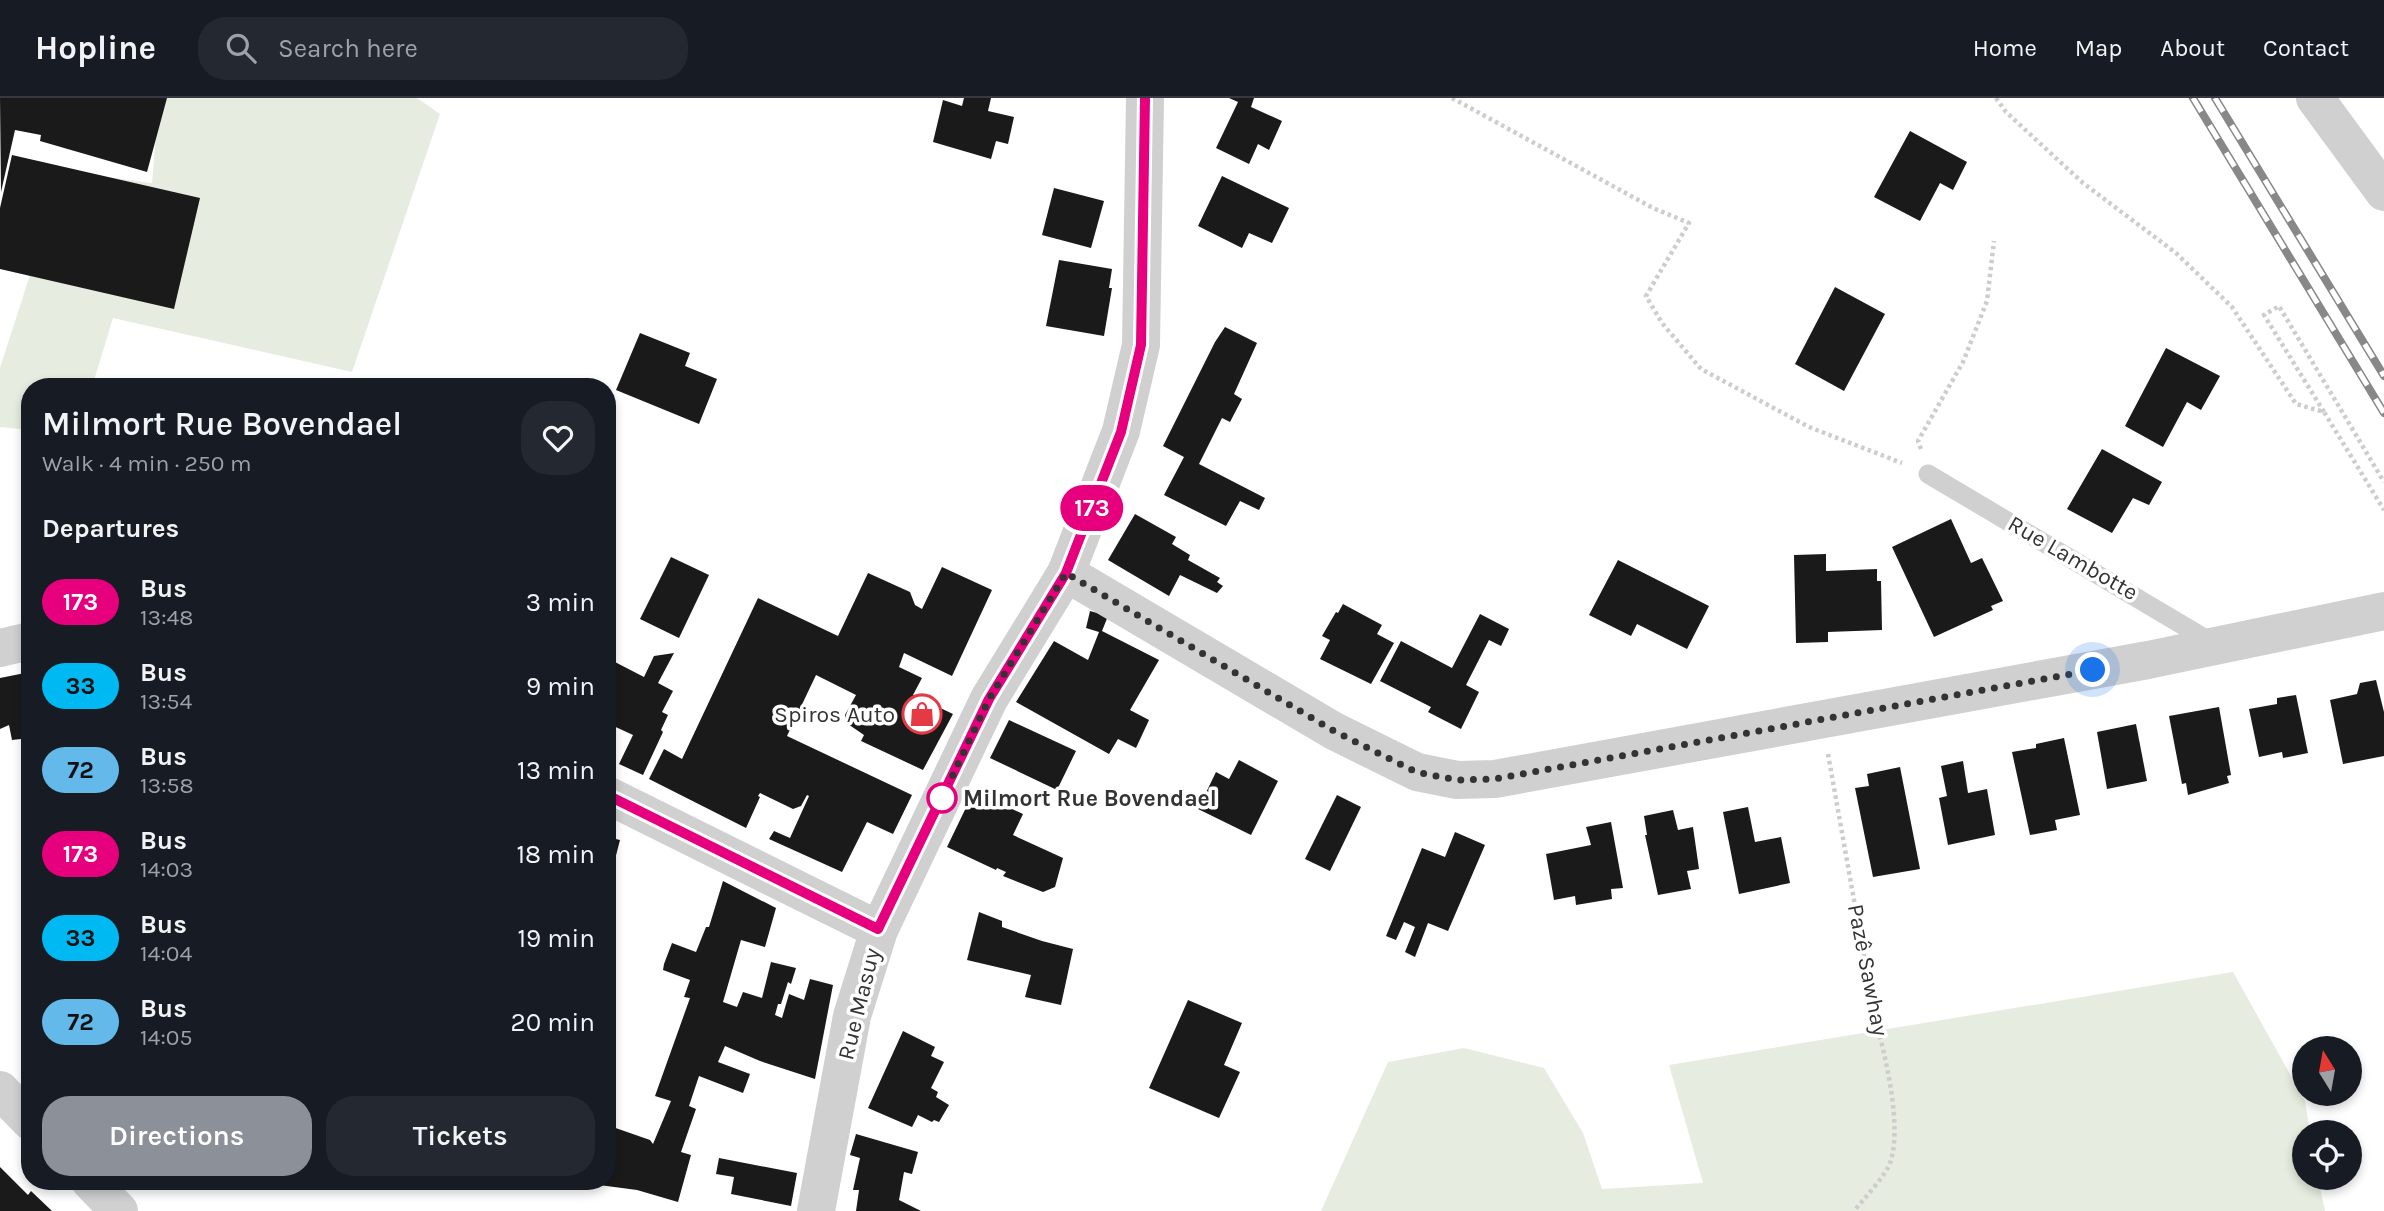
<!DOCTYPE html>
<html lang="en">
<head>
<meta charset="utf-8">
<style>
	body { margin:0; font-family:Karla,sans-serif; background:#242831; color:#f1f3f6; height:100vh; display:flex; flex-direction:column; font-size:26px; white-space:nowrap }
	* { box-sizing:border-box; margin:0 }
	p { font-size:23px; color:#9ea1a6 }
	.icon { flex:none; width:38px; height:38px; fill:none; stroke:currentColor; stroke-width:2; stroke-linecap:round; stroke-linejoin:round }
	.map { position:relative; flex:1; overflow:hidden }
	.details { position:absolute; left:21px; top:280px; width:595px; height:812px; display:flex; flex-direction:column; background:#171b24; border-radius:28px; box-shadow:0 4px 10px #0003 }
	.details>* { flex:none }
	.badge { padding:0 14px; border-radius:23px; font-size:24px; line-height:46px }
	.needle { width:46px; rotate:349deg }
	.tools { position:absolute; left:2292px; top:938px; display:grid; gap:14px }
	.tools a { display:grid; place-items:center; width:70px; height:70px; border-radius:50%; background:#171b24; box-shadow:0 4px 10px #0003; font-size:35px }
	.you { position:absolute; width:35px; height:35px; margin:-18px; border:5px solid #fff; border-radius:50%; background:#1a73e8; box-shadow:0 0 0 10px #1a73e833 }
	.map>.badge { position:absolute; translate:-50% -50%; box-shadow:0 0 0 4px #fff }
	h2 { padding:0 21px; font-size:26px; line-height:63px }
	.round { display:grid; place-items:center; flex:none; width:74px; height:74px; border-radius:28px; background:#242831 }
	.overview { display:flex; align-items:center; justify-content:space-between; height:119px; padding:0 21px }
	h1 { font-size:33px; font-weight:600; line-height:52px }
	.primary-button { display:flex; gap:14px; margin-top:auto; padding:14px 21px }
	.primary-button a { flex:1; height:80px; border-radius:28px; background:#8c9099; color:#fff; font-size:28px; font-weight:600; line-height:80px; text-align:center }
	.primary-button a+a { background:#242831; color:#f1f3f6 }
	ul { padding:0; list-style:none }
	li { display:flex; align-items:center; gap:21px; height:84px; padding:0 21px }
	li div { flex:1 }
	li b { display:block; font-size:26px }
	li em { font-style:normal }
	li .badge { min-width:77px; font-weight:700; text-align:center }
	header { display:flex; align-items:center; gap:42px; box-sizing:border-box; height:98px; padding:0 35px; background:#171b24; border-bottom:2px solid #363941 }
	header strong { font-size:33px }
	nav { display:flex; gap:38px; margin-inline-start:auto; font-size:24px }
	.search { width:490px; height:63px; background:#242831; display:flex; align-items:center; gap:18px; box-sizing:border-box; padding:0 24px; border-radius:28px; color:#9ea1a6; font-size:26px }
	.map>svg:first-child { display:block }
	.green { fill:#e6ecdf }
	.building { fill:#1a1a1a }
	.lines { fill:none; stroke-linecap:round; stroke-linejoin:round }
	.path { stroke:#cdcdcd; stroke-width:4.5; stroke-dasharray:3.5 3.5; stroke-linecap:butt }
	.service { stroke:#d0d0d0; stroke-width:19 }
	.minor { stroke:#d0d0d0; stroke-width:38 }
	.tertiary { stroke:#d0d0d0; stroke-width:38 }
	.rail-casing { stroke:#888; stroke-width:8 }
	.rail { stroke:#fff; stroke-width:5; stroke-dasharray:16; stroke-linecap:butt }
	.line-casing { stroke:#fff; stroke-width:16 }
	.line { stroke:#e6007e; stroke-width:10 }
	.walk { stroke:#333; stroke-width:7; stroke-dasharray:0 12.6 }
	.stop-dot { fill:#fff; stroke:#e6007e; stroke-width:3.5 }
	.labels { text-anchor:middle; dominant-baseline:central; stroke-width:7; stroke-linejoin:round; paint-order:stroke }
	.street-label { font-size:23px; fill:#333; stroke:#fff }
	.poi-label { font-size:23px; fill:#333; stroke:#fff; text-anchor:end }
	.stop-label { font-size:23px; font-weight:bold; fill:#333; stroke:#fff; text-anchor:start }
</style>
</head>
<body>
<header>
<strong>Hopline</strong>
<div class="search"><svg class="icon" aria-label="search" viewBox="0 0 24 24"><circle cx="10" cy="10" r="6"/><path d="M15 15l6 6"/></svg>Search here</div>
<nav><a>Home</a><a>Map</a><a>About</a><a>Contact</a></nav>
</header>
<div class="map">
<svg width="2384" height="1113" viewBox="0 0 2384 1113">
	<rect width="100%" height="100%" fill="#fff"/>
	<g class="green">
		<path d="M159,0H417L440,16L352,274L113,220L92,289H30V332L0,329V270L36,158L99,78L152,85Z"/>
		<path d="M2233,874L2305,1003L2310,1034H2305V1080H2318L2325,1113H1321L1388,964L1464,950L1544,970L1583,1035L1602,1091L1703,1085L1669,967Z"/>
	</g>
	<g class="building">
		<path d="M0,0H167L147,74L40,43L41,37L15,32L1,94Z"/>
		<path d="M964,0H991L988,13L1014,19L1008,46L996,43L991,61L933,44L943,2L962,8Z"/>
		<path d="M1229,0H1254L1251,9L1282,23L1269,52L1258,46L1249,66L1216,50L1238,4Z"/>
		<path d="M1910,33L1967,64L1953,92L1940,85L1920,123L1874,99Z"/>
		<path d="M12,57L200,100L174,211L0,171V110Z"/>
		<path d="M1222,78L1289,110L1272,145L1249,135L1242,150L1198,128Z"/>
		<path d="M1054,90L1104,103L1091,150L1042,137Z"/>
		<path d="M1059,162L1112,171L1109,190H1112L1104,238L1046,228Z"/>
		<path d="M1835,189L1885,216L1844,293L1795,266Z"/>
		<path d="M1225,229L1257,245L1234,296L1242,301L1230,324L1222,320L1199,366L1265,400L1259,412L1240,403L1226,428L1164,397L1184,359L1163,348L1215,244Z"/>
		<path d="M640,235L690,255L685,268L717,281L699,326L616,292Z"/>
		<path d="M2166,250L2220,278L2201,312L2187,304L2163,349L2125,328Z"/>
		<path d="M2102,351L2162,384L2149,407L2133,400L2112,435L2067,411Z"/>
		<path d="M1135,416L1176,439L1172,446L1190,457L1188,462L1220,480L1217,484L1223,488L1217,495L1180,477L1169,498L1108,462Z"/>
		<path d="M1951,421L1971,465L1982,460L2003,503L1991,508L1993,512L1934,539L1892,449Z"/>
		<path d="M1826,456V473L1877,471V483H1881L1882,532L1828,534V544L1796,545L1794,457Z"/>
		<path d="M671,459L709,477L679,540L640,521Z"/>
		<path d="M1618,462L1709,508L1687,551L1637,526L1631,538L1589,517Z"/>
		<path d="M942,469L992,492L952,578L904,555L899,569L922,580L913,597L953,616L923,672L861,643L864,637L845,624V617L856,597L816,577L787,638L912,697L893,736L867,724L842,774L769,741L774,733L790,740L809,698L807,697L801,708L793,711L760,695L758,698L760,699L746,730L649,681L664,651L682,661L758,500L838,538L868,475L910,494L915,507L922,511Z"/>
		<path d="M1343,506L1382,527L1377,536L1394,545L1371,586L1320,561L1330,542L1322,538L1336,514L1338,515Z"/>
		<path d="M1090,513L1108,518L1102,533L1159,562L1130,612L1149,622L1136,650L1118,641L1109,656L1016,604L1054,543L1088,562L1099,534L1086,530Z"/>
		<path d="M1480,516L1509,531L1501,548L1489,542L1466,587L1479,594L1461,631L1428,614L1431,609L1380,583L1401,543L1452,570Z"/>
		<path d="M674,555L658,585L673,593L662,614L668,617L661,632L663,634L643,677L619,666L633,637L607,625V570L613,563L644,579L654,558Z"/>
		<path d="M30,574V640L12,642L9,627L0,631V580Z"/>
		<path d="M2376,582L2384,614V658L2343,666L2330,602L2357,596L2360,585Z"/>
		<path d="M2296,597L2308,655L2283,660L2282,654L2259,659L2249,611L2277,606V600Z"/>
		<path d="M2219,609L2231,677L2227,678L2229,685L2188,697L2186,685L2182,686L2169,618Z"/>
		<path d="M1009,622L1076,653L1057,692L990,660Z"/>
		<path d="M2136,626L2147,683L2107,691L2097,634Z"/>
		<path d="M2064,640L2080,717L2055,722L2057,732L2030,737L2012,654L2036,650V646Z"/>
		<path d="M1239,662L1278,683L1251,737L1198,711L1216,674L1229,681Z"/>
		<path d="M1963,663L1968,695L1987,691L1995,737L1948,747L1939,700L1947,698L1941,668Z"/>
		<path d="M1900,669L1920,771L1873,779L1855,690L1869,688L1867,676Z"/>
		<path d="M974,693L1023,716L1013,737L1063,760L1055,789L1043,794L1003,778L1006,774L997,770L996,772L947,749Z"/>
		<path d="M1337,697L1361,709L1330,773L1305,761Z"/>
		<path d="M1748,709L1755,744L1781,739L1790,785L1739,796L1723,714Z"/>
		<path d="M1673,712L1678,732L1693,729L1699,771L1687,773L1691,791L1658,797L1645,737H1647L1644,718Z"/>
		<path d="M1611,724L1623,790L1611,791L1612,801L1576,807L1575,798L1554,802L1546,756L1591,747L1586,729Z"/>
		<path d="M1455,734L1485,747L1448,833L1428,825L1415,859L1405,854L1415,829L1404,824L1396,842L1386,838L1422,750L1445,759Z"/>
		<path d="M607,739L620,742L608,788L607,787Z"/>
		<path d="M723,783L776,810L765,849L741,842L723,904L737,909L743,894L762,900L771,864L796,870L791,886L788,884L781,906H778L775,917L782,920L789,896L804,902L810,881L833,887L815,981L760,963L725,948L718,964L750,976L743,995L699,978L689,1008L696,1011L681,1054L691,1057L678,1104L637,1092L584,1085L607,1083V1027L650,1042L653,1046L671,1003L655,998L690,900L684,899L690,882L663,872L664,866L672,845L696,854L706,829H709Z"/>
		<path d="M979,814L1002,823V829L1042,843L1073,851L1061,907L1025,899L1031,877L967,862Z"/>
		<path d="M1188,902L1242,925L1224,967L1240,974L1219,1020L1149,990Z"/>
		<path d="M903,933L935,949L931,958L944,964L931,990L938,994L936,999L949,1007L939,1024L934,1022L932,1024L918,1017L912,1029L868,1010Z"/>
		<path d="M856,1036L918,1054L912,1076L904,1074L899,1102L921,1113H856L859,1092H853L860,1060L850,1057Z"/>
		<path d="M719,1060L797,1075L791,1108L731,1096L734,1079L716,1076Z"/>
		<path d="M0,1069L28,1097L31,1093L52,1113H0Z"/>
	</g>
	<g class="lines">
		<g class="path">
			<path d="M1452,0L1653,110L1689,125L1646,198L1662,225L1701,271L1809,329L1902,365"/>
			<path d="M1996,0L2006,14L2083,85L2176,155L2232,209L2296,306L2324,314L2384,412"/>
			<path d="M2324,314L2264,217L2279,208L2384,384"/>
			<path d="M1921,351L1918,343L1963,264L1987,203L1994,143"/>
			<path d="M1828,656L1875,920C1885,956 1903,1029 1890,1065C1886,1077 1863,1102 1854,1113"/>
		</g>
		<path class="service" d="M1928,376L2216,547"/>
		<g class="minor">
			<path d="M1066,475L1334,633L1417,674L1457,682L1495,681L2148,562L2384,513"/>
			<path d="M0,550L30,543"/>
			<path d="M607,697L879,832"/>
			<path d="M0,992L30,1023"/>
			<path d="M90,1083L119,1113"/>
		</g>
		<g class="tertiary">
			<path d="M2315,0L2384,94"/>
			<path d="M816,1113L852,918L879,832L989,601L1066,475L1121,333L1141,247L1145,0"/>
		</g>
		<g class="rail-casing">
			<g id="rail">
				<path d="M2193,0L2384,315"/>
				<path d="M2215,0L2384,278"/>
			</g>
		</g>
		<use href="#rail" class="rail"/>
	</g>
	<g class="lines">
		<g class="line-casing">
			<path id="line" d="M607,697L878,831L989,601L1066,475L1121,334L1141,247L1145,0"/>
		</g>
		<use href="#line" class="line"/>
		<path class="walk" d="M942,700L989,601L1066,475L1334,633L1416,674L1457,682L1495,681L2093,572"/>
	</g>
	<defs>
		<g id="shop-ring" transform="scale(2.0125)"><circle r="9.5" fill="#fff" stroke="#e63946" stroke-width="1.5"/><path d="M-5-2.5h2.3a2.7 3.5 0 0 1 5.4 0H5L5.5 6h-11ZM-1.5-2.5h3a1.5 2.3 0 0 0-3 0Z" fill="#e63946"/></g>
	</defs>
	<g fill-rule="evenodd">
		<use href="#shop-ring" x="922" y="616"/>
	</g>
	<circle class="stop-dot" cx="942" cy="700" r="14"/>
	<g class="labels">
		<g class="street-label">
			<text transform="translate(2073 460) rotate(30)">Rue Lambotte</text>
			<text transform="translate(1868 872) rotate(79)">Pazê Sawhay</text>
			<text transform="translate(859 906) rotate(-76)">Rue Masuy</text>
		</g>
		<g class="poi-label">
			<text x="895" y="616">Spiros Auto</text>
		</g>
		<g class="stop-label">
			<text x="963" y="700">Milmort Rue Bovendael</text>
		</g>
	</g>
</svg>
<div class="tools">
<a><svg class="needle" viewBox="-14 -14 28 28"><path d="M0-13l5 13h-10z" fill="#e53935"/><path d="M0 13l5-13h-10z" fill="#9ea1a6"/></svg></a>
<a><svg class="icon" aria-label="locate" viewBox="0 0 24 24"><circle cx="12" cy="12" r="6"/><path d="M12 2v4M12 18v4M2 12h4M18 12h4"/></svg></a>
</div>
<div class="you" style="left:2093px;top:572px"></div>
<b class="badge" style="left:1092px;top:410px;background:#e6007e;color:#fff">173</b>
<section class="details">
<div class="overview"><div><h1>Milmort Rue Bovendael</h1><p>Walk · 4 min · 250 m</p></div><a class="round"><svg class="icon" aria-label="heart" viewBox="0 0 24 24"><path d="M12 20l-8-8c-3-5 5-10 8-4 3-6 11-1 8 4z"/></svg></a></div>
<h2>Departures</h2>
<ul>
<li><span class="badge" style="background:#e6007e;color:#fff">173</span><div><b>Bus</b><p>13:48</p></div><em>3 min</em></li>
<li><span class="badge" style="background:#00b9f2;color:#111">33</span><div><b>Bus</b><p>13:54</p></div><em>9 min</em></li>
<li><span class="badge" style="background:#63b9e9;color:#111">72</span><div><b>Bus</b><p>13:58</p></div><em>13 min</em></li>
<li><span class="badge" style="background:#e6007e;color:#fff">173</span><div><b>Bus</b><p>14:03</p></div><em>18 min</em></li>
<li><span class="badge" style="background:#00b9f2;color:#111">33</span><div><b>Bus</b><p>14:04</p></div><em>19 min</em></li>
<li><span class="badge" style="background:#63b9e9;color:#111">72</span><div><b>Bus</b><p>14:05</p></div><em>20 min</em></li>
</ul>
<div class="primary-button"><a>Directions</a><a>Tickets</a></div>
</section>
</div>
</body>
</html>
